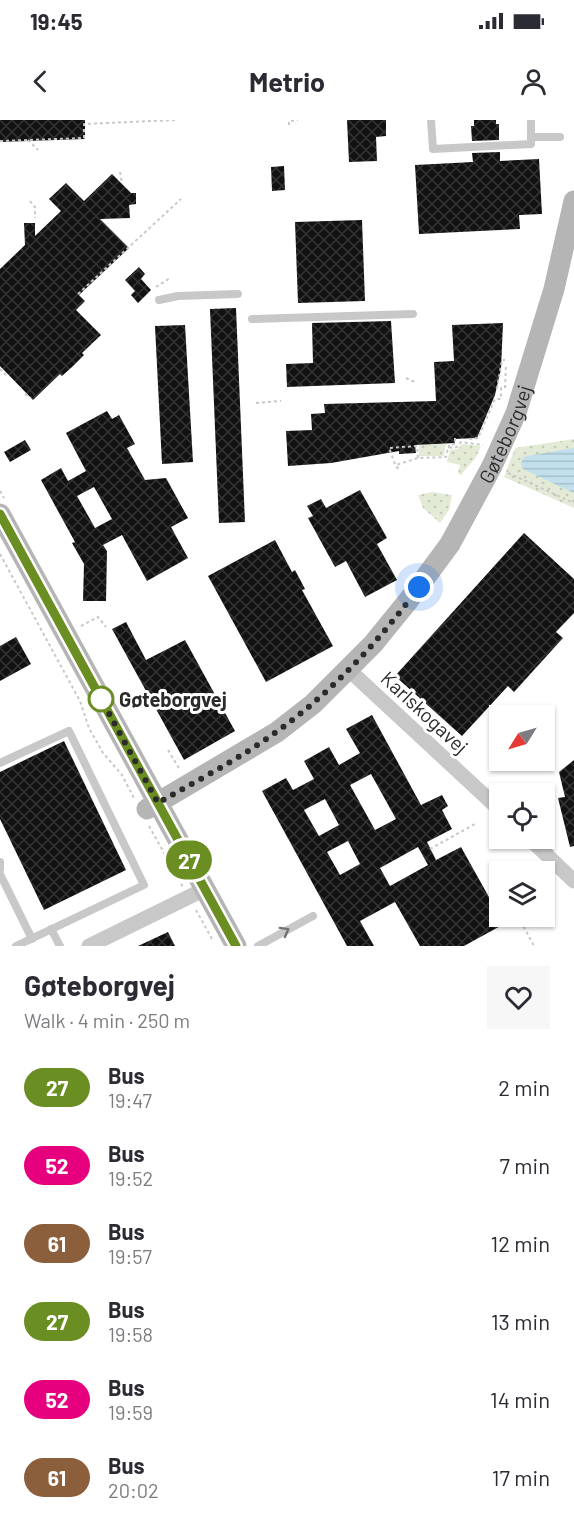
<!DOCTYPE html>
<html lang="en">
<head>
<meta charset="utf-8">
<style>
	body { margin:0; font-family:Barlow,sans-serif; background:#f7f7f7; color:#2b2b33; height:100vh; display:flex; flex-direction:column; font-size:22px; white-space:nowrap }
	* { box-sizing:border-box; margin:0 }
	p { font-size:20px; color:#7c7c81 }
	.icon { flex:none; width:33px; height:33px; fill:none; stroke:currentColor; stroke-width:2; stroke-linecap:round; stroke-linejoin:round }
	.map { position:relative; height:826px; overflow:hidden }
	.side { display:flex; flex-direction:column; background:#fff; flex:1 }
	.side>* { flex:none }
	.badge { padding:0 12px; border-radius:20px; font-size:21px; line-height:39px }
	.needle { width:39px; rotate:233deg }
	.fabs { position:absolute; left:489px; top:585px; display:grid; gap:12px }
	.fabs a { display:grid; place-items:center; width:66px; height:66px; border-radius:0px; background:#fff; box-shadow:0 2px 4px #0004; font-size:30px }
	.you { position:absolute; width:30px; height:30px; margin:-15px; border:4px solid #fff; border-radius:50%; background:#1a73e8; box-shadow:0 0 0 9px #1a73e833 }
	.map>.badge { position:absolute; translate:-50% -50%; box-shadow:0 0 0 3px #fff }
	.round { display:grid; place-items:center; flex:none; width:63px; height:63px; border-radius:0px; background:#f7f7f7 }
	.head { display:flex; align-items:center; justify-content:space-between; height:102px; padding:0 24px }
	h1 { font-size:28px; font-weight:700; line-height:45px }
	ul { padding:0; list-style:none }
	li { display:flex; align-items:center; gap:18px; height:78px; padding:0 24px }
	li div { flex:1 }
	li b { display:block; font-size:22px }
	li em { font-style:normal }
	li .badge { min-width:66px; font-weight:700; text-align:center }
	.status { display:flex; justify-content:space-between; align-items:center; height:42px; padding:0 30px; background:#fff; direction:ltr }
	.status svg { height:16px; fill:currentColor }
	header { display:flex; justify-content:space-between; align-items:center; height:78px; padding:0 24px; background:#fff; font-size:27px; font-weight:700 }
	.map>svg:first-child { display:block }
	.grass { fill:url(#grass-dots) }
	.water { fill:url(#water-rules) }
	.building { fill:url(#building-cross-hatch); fill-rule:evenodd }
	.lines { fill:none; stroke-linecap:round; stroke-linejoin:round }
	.path { stroke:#c8c8c8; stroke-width:2; stroke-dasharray:3 3; stroke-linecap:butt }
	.lane { stroke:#c8c8c8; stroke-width:8 }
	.street { stroke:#c8c8c8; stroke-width:15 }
	.secondary { stroke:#b5b5b5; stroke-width:21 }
	.oneway { stroke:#727272 }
	.line-casing { stroke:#fff; stroke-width:14 }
	.line { stroke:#6b8e23; stroke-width:9 }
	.walk { stroke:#2b2b2b; stroke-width:6; stroke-dasharray:0 10.8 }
	.stop-dot { fill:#fff; stroke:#6b8e23; stroke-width:3 }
	.labels { text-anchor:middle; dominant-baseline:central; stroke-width:6; stroke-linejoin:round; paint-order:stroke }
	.street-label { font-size:20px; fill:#2b2b2b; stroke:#fff }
	.stop-label { font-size:20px; font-weight:bold; fill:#2b2b2b; stroke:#fff; text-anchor:start }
</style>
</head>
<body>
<div class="status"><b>19:45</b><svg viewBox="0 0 49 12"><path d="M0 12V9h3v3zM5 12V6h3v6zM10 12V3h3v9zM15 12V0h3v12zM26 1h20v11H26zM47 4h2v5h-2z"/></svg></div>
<header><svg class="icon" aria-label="back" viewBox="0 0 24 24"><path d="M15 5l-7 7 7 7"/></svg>Metrio<svg class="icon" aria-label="person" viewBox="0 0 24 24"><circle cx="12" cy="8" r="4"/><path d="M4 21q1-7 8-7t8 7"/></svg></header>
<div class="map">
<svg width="574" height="826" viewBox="0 0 574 826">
	<defs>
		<pattern id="grass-dots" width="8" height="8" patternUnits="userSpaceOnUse" patternTransform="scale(1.5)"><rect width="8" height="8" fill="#e3ebd7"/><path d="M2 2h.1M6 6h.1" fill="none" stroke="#c3cab9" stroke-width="1.8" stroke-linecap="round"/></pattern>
		<pattern id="water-rules" width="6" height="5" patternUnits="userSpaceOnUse" patternTransform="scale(1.5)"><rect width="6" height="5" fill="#c1dfed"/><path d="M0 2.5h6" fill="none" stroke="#a6c0cb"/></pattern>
		<pattern id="building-cross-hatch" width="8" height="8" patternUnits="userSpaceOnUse" patternTransform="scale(1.5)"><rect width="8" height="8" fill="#121212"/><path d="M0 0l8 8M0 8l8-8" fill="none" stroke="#353535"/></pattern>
	</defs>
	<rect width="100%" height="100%" fill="#fff"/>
	<g class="grass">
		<path d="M574,319V388L504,357L515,328Z"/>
		<path d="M446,323L444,336H419V325Z"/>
		<path d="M462,324L481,326L476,337L461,355L458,353L460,345L447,342L450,330L458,329Z"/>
		<path d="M432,372L452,375L449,390L440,403L423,388L418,375Z"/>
	</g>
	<path class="water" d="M574,328V373L523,349L521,344L523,338L527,336Z"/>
	<g class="building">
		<path d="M0,0H85V19L0,22Z"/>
		<path d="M347,0H386V16L376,17L377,41L349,42Z"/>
		<path d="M474,0H496V4H499V20L472,21L471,6H474Z"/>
		<path d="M500,32V41L539,39L542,94L519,95L520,109L419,114L415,45L473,42L472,33Z"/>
		<path d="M284,46L285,70L272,71L271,47Z"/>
		<path d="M112,54L131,73H136V84L129,85L130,98L100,99L129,128L79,175L85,181L76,190L101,215L82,233L84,235L72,247L62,256L60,254L33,280L0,246V149L25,125L24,103H35V116L61,91L49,79L66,63L84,81Z"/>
		<path d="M362,100L365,181L298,183L295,102Z"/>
		<path d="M139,147L145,154L141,159L151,170L138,183L131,175L135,171L125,160Z"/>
		<path d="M236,188L245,402L219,403L210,189Z"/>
		<path d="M391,201L395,263L287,267L286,244L313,243L312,203Z"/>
		<path d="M503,203L501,249L495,275L477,318L454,319L455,323L415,325L416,333L399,334V331L331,343L288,346L286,311L312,310L311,294L325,293L324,284L436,281L434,242L454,241L452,205Z"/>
		<path d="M185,205L193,342L162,344L155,206Z"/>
		<path d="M107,291L112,299L119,295L135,324L127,328L145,360L166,358L188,398L171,407L188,438L147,461L122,415L103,425L107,431L106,481H83L84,444L72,423L75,422L41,360L61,348L68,361L86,351L66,313ZM94,367L112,399L95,408L77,376Z"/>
		<path d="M25,320L31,330L10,342L4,332Z"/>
		<path d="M360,370L387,418L377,424L397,460L365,477L346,441L335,447L308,398L313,396L307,386L321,379L326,388Z"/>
		<path d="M524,413L574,459V493L556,512L563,518L514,572L508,566L462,616L395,556Z"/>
		<path d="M275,420L292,452L295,450L305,469L302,470L333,526L266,562L208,456Z"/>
		<path d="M126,502L146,540L185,520L235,611L184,640L112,509Z"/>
		<path d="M16,517L31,544L0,561V526Z"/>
		<path d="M372,595L421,685L442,675L448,686L442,690L452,709L427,722L436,740L461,727L504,804L464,826H420L395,782L360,801L374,826H347L262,671L286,658L293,670L314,659L304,641L329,627L339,645L360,633L346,609ZM371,654L396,699L375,710L350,665ZM325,679L339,705L319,716L304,690ZM348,721L360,744L340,755L327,732ZM418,727L428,745L390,766L380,748Z"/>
		<path d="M64,621L126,750L44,790L0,699V652Z"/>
		<path d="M574,640V726L570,727L558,678L565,677L559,652Z"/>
		<path d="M168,812L175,826H138Z"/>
	</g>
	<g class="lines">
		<g class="path">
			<path d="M289,5V1L298,0"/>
			<path d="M28,20L38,30"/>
			<path d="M0,21L84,18V4L176,0"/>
			<path d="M120,52L122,64"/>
			<path d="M30,81L35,87V98"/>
			<path d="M156,167L170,158"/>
			<path d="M78,174L181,79"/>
			<path d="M0,249L6,255"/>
			<path d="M406,258L417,263"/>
			<path d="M505,268L506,244"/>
			<path d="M25,274L31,278"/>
			<path d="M256,283L281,281"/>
			<path d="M469,319L478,318L495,279H501V268H497L502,240H505"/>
			<path d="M449,328V325L455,324V315"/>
			<path d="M395,344L389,328L417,326L418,338"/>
			<path d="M398,349L396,345L418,338L446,337L448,328L457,327L461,322L483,325"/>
			<path d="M508,353L574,383"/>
			<path d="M0,371L4,378"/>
			<path d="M0,434L80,581L89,608L103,633L122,655L135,680"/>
			<path d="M81,506L98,497L106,507"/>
			<path d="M168,630L180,650"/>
			<path d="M149,706L183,767"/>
			<path d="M430,729L475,704"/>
			<path d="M544,786H545"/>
			<path d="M196,790L212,819"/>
			<path d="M518,796L534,826"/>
		</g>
		<g class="lane">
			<path d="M431,0L433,29L531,24V17"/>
			<path d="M531,0V17H560"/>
			<path d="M159,180L178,176L238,174"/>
			<path d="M252,199L413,194"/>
			<path d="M0,643L69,611L144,765L16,826"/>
			<path d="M0,742V749"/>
			<path d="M0,754L32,819"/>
			<path d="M51,809L60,826"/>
			<path d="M258,826L313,796"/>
		</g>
		<g class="street">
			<path d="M348,549L500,690"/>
			<path d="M529,718L574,761"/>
			<path d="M89,826L205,769"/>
		</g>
		<g class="secondary">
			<path d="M0,394L236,826"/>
			<path id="s1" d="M147,689L277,612L313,584L373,524L408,481L450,424L492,346L516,293L554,169L574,81"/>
		</g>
	</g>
	<defs><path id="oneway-chevron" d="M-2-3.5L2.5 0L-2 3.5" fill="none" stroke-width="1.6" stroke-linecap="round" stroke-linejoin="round" transform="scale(1.5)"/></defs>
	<use class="oneway" href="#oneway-chevron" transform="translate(285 811) rotate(-29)"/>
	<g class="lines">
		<g class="line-casing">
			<path id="line" d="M0,394L236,826"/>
		</g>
		<use href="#line" class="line"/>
		<path class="walk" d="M101,579L100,577L158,683C198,660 241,638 279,610C333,571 380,520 419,467"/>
	</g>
	<circle class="stop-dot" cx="101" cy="579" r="12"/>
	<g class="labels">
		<g class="street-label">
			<text stroke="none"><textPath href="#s1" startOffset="531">Gøteborgvej</textPath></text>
			<text transform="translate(425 592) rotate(43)">Karlskogavej</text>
		</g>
		<g class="stop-label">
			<text x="119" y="579">Gøteborgvej</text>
		</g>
	</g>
</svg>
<div class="fabs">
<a><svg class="needle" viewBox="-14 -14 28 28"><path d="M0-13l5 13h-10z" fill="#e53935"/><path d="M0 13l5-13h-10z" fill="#7c7c81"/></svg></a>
<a><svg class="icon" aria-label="locate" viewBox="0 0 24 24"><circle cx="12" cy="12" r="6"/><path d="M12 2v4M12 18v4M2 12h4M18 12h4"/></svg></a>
<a><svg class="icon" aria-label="layers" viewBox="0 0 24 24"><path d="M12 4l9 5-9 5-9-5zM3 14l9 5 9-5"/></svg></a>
</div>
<div class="you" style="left:419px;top:467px"></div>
<b class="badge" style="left:189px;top:740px;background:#6b8e23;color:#fff">27</b>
</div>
<section class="side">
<div class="head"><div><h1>Gøteborgvej</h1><p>Walk · 4 min · 250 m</p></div><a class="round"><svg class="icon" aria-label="heart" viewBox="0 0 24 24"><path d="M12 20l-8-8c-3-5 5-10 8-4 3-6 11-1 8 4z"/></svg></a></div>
<ul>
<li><span class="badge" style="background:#6b8e23;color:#fff">27</span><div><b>Bus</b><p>19:47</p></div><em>2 min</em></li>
<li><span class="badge" style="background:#e6007e;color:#fff">52</span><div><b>Bus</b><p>19:52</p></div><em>7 min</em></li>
<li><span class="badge" style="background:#8b5e3c;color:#fff">61</span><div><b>Bus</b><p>19:57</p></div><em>12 min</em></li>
<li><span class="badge" style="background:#6b8e23;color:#fff">27</span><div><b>Bus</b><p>19:58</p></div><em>13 min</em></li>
<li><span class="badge" style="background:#e6007e;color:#fff">52</span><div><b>Bus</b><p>19:59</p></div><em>14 min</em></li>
<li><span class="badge" style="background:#8b5e3c;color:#fff">61</span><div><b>Bus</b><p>20:02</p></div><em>17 min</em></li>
</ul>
</section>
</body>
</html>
